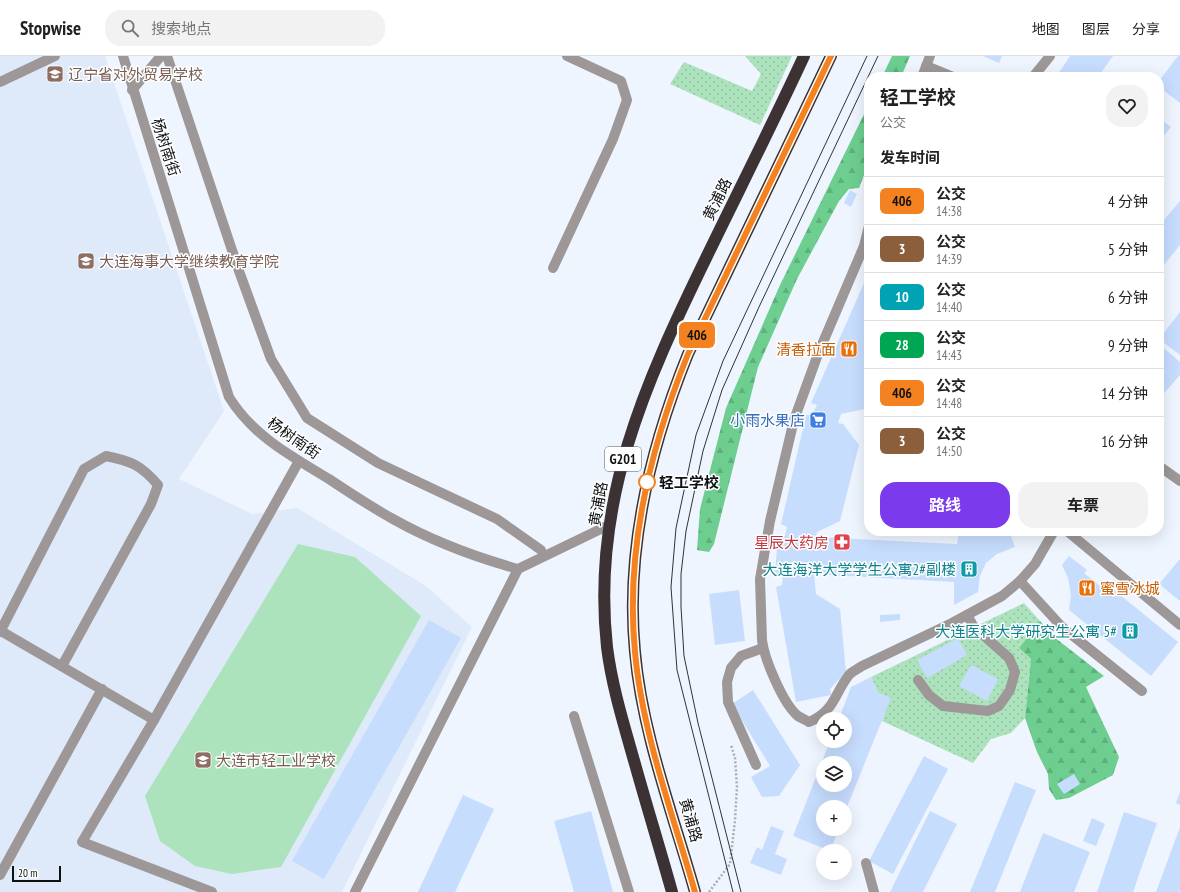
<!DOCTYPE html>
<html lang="zh">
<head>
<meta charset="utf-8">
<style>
	body { margin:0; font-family:"PT Sans Narrow","Noto Sans SC",sans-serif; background:#f2f2f2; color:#222; height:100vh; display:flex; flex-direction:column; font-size:15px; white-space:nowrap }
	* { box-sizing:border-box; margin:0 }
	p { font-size:13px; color:#767676 }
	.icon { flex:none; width:22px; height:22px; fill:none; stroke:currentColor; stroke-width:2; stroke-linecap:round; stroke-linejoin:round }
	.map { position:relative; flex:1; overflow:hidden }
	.panel { position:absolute; left:864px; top:16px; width:300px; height:464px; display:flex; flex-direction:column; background:#fff; border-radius:16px; box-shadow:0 4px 16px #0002 }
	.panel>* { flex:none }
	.badge { padding:0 8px; border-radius:6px; font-size:14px; line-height:26px }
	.fabs { position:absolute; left:816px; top:656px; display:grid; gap:8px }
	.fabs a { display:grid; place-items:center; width:36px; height:36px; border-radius:50%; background:#fff; box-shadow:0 4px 16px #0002; font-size:20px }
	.scale { position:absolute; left:12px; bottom:10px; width:49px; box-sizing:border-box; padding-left:4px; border:2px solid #0f1215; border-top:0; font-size:11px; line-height:14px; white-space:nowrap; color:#0f1215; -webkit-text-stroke:3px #fff; paint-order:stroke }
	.map>.badge { position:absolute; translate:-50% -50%; box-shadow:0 0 0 2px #fff }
	h2 { padding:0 16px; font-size:15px; line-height:36px }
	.round { display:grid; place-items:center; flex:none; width:42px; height:42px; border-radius:16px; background:#f2f2f2 }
	.head { display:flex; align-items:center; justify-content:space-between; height:68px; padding:0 16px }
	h1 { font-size:19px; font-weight:700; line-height:30px }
	.button { display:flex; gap:8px; margin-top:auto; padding:8px 16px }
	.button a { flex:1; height:46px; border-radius:16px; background:#7c3aed; color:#fff; font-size:16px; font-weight:700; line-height:46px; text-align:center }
	.button a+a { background:#f2f2f2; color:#222 }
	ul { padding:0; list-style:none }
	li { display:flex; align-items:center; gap:12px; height:48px; padding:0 16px; border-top:1px solid #e0e0e0 }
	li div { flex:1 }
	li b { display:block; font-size:15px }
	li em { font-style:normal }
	li .badge { min-width:44px; font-weight:700; text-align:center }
	header { display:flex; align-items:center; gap:24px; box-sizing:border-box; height:56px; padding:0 20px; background:#fff; border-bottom:1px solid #e0e0e0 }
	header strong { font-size:19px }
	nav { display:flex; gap:22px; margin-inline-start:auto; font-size:14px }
	.search { width:280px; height:36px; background:#f2f2f2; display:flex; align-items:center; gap:10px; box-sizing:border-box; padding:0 14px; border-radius:16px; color:#767676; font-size:15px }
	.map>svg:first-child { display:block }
	.built { fill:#dee9fa }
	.grass { fill:url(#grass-dots) }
	.forest { fill:url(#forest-firs) }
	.pitch { fill:#ace3bd }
	.building { fill:#c7ddfe; fill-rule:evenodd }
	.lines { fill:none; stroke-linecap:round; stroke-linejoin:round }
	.path { stroke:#a8aeb6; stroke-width:2.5; stroke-dasharray:2 2; stroke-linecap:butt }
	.minor { stroke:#9d9797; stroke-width:10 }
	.highway { stroke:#3d3233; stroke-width:12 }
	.tram { stroke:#2f3337; stroke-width:1 }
	.line-casing { stroke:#fff; stroke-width:9 }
	.line { stroke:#f58220; stroke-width:6 }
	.stop-dot { fill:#fff; stroke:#f58220; stroke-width:2 }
	.labels { text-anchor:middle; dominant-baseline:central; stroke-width:3; stroke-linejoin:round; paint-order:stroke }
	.shield { fill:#fff; stroke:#57595b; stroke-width:1 }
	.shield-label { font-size:14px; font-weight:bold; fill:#0f1215 }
	.education-label { font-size:15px; fill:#785e54; stroke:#fff; text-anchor:start }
	.street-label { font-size:15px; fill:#0f1215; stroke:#fff }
	.food-label { font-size:15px; fill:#c56008; stroke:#fff; text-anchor:end }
	.shop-label { font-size:15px; fill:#366cbe; stroke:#fff; text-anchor:end }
	.stop-label { font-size:15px; font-weight:bold; fill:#0f1215; stroke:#fff; text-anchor:start }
	.health-label { font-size:15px; fill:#be3a42; stroke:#fff; text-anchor:end }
	.culture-label { font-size:15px; fill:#0d838f; stroke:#fff; text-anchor:end }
</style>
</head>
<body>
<header>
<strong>Stopwise</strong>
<div class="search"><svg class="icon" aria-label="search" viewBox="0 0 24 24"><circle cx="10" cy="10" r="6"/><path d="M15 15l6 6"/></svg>搜索地点</div>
<nav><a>地图</a><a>图层</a><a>分享</a></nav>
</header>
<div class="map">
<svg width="1180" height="836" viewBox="0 0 1180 836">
	<defs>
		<pattern id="grass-dots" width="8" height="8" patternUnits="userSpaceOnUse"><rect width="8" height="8" fill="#ace3bd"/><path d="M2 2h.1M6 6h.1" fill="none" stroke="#93c2a2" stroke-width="1.8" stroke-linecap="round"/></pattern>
		<pattern id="forest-firs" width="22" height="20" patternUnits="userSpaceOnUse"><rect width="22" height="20" fill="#6dce90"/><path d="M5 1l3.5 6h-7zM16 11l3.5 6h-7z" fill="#5db07b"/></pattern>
	</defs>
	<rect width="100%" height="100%" fill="#eef5ff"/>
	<path class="built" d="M0,0H105L224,355L179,423L252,458L297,452L426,530L472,571L342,836H0Z"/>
	<g class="grass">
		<path d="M745,0H792L760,69L670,28L684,6L752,35L761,18Z"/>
		<path d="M1024,547L1040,565L1019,592L1031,603L1025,662L1011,677L991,683L973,707L882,665L890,642L878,637L871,621Z"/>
	</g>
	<g class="forest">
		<path d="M892,0H910L901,21H882Z"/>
		<path d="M869,48V106L859,132L849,133L839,145L797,223L758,311L714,488L709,496L697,494L700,453L726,352L780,229Z"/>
		<path d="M1040,565L1054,581L1104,620L1086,631L1119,701L1113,719L1069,742L1056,744L1049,733L1048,718L1037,696L1025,662L1031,603L1019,592Z"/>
	</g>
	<path class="pitch" d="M298,488L355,501L421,560L281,811L232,818L195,810L160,785L145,740Z"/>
	<g class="building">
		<path d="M983,0H1002L999,7Z"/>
		<path d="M1070,0H1113L1098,21H1056Z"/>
		<path d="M1178,0H1180V47L1159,31V25Z"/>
		<path d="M1159,62L1171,71L1159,86Z"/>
		<path d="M850,134L857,138L851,151L844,147Z"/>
		<path d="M1180,145V189L1159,215V170Z"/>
		<path d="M869,216V352L841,358L838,367L843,368L859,389L840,465L817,476L816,481L957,488L959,475H1009L1015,491L997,498L986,507L980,520L978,536L954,549V526L814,518L816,538L840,553L846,616L830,633L831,639L796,646L776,531L782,529L783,519L775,518L778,478L785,480L787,471L781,468L806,359H812L817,349L811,347Z"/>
		<path d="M1180,256V299L1159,283Z"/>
		<path d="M1159,288L1180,306V319L1159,343Z"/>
		<path d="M1069,500L1087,514L1084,517L1105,534L1109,530L1178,586L1151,620L1069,554L1071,539L1068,522L1062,509Z"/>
		<path d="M1180,503V545L1159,528Z"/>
		<path d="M739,534L745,585L715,589L709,538Z"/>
		<path d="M900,558V564L880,566V559Z"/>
		<path d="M429,564L461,582L324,823L292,805Z"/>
		<path d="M958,582L967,599L927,622L917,604Z"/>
		<path d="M971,609L998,623L987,645L959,630Z"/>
		<path d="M871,621L878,637L891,642L845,756V751H823V773H839L830,795L793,780L830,685H845V663H839L851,631ZM823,707H845V729H823Z"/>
		<path d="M753,634L800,709L779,740L762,741L751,721L770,710L732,648Z"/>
		<path d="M924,700L948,713L893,818L869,805Z"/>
		<path d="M1074,718L1080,728L1064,738L1057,728Z"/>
		<path d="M1015,726L1036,734L995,836H970Z"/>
		<path d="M1180,736V749L1176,747Z"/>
		<path d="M463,739L494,753L455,836H418Z"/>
		<path d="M591,755L613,836H574L554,765Z"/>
		<path d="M930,755L957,768L923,836H890Z"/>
		<path d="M1124,756L1157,767L1133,836H1097Z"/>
		<path d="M1092,762L1105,768L1096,790L1083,785Z"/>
		<path d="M771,770L784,775L775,798L787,803L781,819L750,807L757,791L762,794Z"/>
		<path d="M1180,771V833L1179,836H1156Z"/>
		<path d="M1043,777L1090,796L1074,836H1020Z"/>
	</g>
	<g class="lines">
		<path class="path" d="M709,836L730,808L735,764L737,731L735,702L731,689"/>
		<g class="minor">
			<path d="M123,0L229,341C253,380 291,400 329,423C350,437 371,451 393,463C432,485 475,501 518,513L609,469"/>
			<path d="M167,0L239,215L271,303L307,362L378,407L497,463L541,494"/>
			<path d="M926,10L953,21"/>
			<path d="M922,21L930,0"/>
			<path d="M1033,21L1050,0"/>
			<path d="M0,26L55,0"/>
			<path d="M132,34L161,0"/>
			<path d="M869,170L864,190L818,298L794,364L770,465L760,523L762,584C764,602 783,648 798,660C801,662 806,664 809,666C835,655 834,638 849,619C852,615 858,613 862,610L952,567L1002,540L1020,525L1035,508L1054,475"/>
			<path d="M553,212L613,83L627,44L621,25L567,0"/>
			<path d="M1159,410L1180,425"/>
			<path d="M1067,475L1180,569"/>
			<path d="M1020,525L1062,571L1142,635"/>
			<path d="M1,575L154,664"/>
			<path d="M0,576L84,413L106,400C131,405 141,409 158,429L151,448L62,610"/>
			<path d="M918,624L929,639L943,650L988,655L999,650L1010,634L1015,616L1009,602L974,571L967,559"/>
			<path d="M574,660L629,836"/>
			<path d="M756,709L728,646L727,626L731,612L741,600L763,592"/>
			<path d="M866,807L874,836"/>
			<path d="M0,819L102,633"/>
			<path d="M212,836L82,786L154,664L299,405"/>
			<path d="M355,836L518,513"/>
		</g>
		<g class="highway">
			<path d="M672,836C660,793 647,751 635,708C624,669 612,631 607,591C591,446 645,327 707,200C739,134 773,67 804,0"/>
			<path d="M695,836C673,758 642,677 635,596C625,493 650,392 688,298L831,0"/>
		</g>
		<g class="tram">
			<path d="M733,836L677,614L671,531L676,472L696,379L723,305L867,0"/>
			<path d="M741,836L698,667L684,600L681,551V518L686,475L703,395L722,334L759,251L878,0"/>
		</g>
	</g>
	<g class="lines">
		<g class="line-casing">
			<path id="line" d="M695,836C673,759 642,676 635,596C625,493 650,392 688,298L831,0"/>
		</g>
		<use href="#line" class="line"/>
	</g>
	<defs>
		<g id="school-square" transform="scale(0.9)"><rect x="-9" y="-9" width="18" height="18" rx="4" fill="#8d6e63" stroke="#fff"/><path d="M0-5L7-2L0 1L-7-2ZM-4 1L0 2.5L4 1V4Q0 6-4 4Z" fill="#fff"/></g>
		<g id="university-square" transform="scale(0.9)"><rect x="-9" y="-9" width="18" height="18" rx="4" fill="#8d6e63" stroke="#fff"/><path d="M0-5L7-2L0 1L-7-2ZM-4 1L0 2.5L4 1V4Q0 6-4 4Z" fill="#fff"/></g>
		<g id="restaurant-square" transform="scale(0.9)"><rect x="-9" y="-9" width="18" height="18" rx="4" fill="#e8710a" stroke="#fff"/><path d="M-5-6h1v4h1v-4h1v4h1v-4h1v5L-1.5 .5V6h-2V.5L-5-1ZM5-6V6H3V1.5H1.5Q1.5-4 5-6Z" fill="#fff"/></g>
		<g id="supermarket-square" transform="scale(0.9)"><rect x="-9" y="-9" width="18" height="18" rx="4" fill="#3f7fe0" stroke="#fff"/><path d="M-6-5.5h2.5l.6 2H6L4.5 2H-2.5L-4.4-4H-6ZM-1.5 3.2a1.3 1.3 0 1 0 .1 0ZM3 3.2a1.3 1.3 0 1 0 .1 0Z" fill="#fff"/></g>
		<g id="pharmacy-square" transform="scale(0.9)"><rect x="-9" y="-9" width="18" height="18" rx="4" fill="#e0444e" stroke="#fff"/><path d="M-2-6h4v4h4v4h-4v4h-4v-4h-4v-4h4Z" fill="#fff"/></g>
		<g id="building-square" transform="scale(0.9)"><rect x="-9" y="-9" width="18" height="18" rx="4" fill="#0f9aa8" stroke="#fff"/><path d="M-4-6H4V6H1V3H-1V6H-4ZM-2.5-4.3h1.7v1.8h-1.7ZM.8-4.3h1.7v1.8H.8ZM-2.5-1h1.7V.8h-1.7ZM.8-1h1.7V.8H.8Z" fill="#fff"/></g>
	</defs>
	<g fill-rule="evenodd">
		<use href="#school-square" x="55" y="18"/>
		<use href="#university-square" x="86" y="205"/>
		<use href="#restaurant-square" x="849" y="293"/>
		<use href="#supermarket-square" x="818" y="364"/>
		<use href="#pharmacy-square" x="842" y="486"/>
		<use href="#building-square" x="969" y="513"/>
		<use href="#restaurant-square" x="1087" y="532"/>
		<use href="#building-square" x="1130" y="575"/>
		<use href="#school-square" x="203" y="704"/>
	</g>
	<circle class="stop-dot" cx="647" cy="426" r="8"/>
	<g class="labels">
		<rect class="shield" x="605" y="391" width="36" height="24" rx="3"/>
		<g class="shield-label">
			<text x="623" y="403">G201</text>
		</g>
		<g class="education-label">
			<text x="68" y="18">辽宁省对外贸易学校</text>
			<text x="99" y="205">大连海事大学继续教育学院</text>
			<text x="216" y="704">大连市轻工业学校</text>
		</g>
		<g class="street-label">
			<text transform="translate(166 91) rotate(72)">杨树南街</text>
			<text transform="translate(717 143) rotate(-64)">黄浦路</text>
			<text transform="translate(294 382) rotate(35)">杨树南街</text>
			<text transform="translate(598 448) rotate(-80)">黄浦路</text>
			<text transform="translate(691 764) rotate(74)">黄浦路</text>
		</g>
		<g class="food-label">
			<text x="836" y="293">清香拉面</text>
			<text x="1100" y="532" text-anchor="start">蜜雪冰城</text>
		</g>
		<g class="shop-label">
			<text x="805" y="364">小雨水果店</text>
		</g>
		<g class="stop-label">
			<text x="659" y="426">轻工学校</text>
		</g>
		<g class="health-label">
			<text x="829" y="486">星辰大药房</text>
		</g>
		<g class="culture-label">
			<text x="956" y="513">大连海洋大学学生公寓2#副楼</text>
			<text x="1117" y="575">大连医科大学研究生公寓 5#</text>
		</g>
	</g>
</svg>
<div class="fabs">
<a><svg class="icon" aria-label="locate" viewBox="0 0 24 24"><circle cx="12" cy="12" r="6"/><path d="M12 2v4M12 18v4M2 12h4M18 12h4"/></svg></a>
<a><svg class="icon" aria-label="layers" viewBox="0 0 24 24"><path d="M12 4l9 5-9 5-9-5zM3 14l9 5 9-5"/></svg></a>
<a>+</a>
<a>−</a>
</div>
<div class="scale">20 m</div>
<b class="badge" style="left:697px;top:279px;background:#f58220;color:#111">406</b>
<section class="panel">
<div class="head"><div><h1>轻工学校</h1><p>公交</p></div><a class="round"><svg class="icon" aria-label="heart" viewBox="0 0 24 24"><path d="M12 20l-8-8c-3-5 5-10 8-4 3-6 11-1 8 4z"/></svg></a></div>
<h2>发车时间</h2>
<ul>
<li><span class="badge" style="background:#f58220;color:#111">406</span><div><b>公交</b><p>14:38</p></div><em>4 分钟</em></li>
<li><span class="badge" style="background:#8b5e3c;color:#fff">3</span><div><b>公交</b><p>14:39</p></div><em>5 分钟</em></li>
<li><span class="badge" style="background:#00a3b4;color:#fff">10</span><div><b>公交</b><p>14:40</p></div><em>6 分钟</em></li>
<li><span class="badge" style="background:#00a651;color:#fff">28</span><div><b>公交</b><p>14:43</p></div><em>9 分钟</em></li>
<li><span class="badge" style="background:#f58220;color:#111">406</span><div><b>公交</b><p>14:48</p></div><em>14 分钟</em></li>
<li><span class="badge" style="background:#8b5e3c;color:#fff">3</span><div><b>公交</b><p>14:50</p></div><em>16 分钟</em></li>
</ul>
<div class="button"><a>路线</a><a>车票</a></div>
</section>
</div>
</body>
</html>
